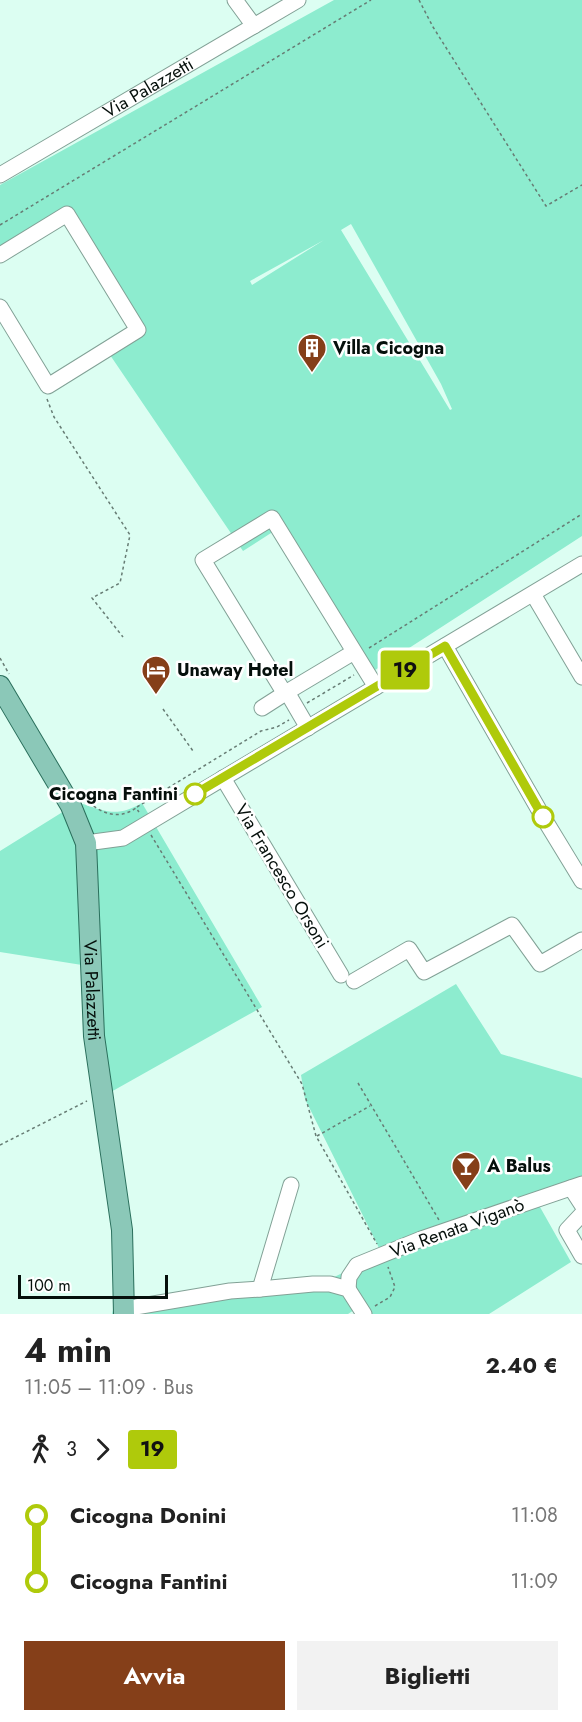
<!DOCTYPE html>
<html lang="it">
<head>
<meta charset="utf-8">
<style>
	body { margin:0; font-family:Jost,sans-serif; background:#f2f2f2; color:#222; height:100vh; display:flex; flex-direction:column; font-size:22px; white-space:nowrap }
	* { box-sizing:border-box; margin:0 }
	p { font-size:20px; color:#767676 }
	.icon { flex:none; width:33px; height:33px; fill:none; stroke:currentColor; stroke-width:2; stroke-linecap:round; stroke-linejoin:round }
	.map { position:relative; height:1314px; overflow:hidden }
	.details { display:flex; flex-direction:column; background:#fff; flex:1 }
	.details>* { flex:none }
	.badge { padding:0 12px; border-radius:4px; font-size:21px; line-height:39px }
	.scale { position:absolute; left:18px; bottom:15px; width:150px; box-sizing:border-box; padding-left:6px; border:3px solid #050f0b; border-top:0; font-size:16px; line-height:21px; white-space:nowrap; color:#050f0b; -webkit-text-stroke:4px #fff; paint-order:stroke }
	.map>.badge { position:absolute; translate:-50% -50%; box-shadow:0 0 0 3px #fff }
	.legs { display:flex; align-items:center; gap:9px; height:66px; padding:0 24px; font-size:20px }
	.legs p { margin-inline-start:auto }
	.head { display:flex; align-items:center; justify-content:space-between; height:102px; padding:0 24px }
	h1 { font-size:33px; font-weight:700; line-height:45px }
	.cta { display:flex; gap:12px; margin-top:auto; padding:12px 24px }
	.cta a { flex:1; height:69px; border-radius:0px; background:#853f19; color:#fff; font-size:24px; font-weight:700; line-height:69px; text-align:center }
	.cta a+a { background:#f2f2f2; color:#222 }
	ul { padding:0 24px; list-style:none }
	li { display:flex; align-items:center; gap:21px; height:66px; font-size:22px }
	li i { display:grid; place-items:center; width:9px; height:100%; margin:0 8px; background:currentColor }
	li i::after { content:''; width:15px; height:15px; margin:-8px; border:4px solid; border-radius:50%; background:#fff }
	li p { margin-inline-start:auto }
	li:first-child i { background:linear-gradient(#0000 50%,currentColor 0) }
	li:last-child i { background:linear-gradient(currentColor 50%,#0000 0) }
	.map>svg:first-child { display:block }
	.green { fill:#8deccf; fill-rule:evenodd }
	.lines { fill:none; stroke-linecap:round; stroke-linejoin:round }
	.minor-casing { stroke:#82a196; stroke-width:17 }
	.major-casing { stroke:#2a6f5c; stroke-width:22 }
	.path { stroke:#677c74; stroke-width:1.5; stroke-dasharray:3 3; stroke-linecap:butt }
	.minor { stroke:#fff; stroke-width:15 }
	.major { stroke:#8bc8b8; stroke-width:20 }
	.line-1-casing { stroke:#fff; stroke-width:14 }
	.line-1 { stroke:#afca0b; stroke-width:9 }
	.stop-1-dot { fill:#fff; stroke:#afca0b; stroke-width:3 }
	.labels { text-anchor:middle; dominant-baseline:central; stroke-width:5; stroke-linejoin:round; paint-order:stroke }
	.street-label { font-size:18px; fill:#050f0b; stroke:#fff }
	.poi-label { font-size:18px; font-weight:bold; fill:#050f0b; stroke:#fff; text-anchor:start }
	.stop-label { font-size:18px; font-weight:bold; fill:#050f0b; stroke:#fff; text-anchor:end }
</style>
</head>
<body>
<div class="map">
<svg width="582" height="1314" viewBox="0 0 582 1314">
	<rect width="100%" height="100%" fill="#dcfef2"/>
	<g class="green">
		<path d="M334,0H582V536L372,672L285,524L243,551L108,352L144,329L69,207L0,248V185ZM351,224L441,384L452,409L450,410L341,230ZM324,240L252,285L250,281Z"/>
		<path d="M142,803L262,1007L102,1097L82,965L0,952V851L61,813L83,804C107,812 118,817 142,803Z"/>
		<path d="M456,984L501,1054L582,1078V1184L536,1200L571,1262L489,1314H361L357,1308L348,1314H112L113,1310L330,1279L382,1254L305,1099L301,1075Z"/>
	</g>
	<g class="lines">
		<g class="minor-casing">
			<g id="minor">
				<path d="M235,0L254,26"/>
				<path id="s1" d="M0,175L298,0"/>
				<path d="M0,255L67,214L138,330L48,386L0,307"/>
				<path d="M533,594L582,677"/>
				<path d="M445,646L543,817L582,881"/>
				<path d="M287,692L354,652"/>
				<path d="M285,694L203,560L272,518L376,687"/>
				<path d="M262,708L287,692L308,728"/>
				<path d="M223,778L341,975"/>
				<path d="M86,843L123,838L582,564"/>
				<path d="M354,981L409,949L424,972L512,925L540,964L582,940"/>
				<path d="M571,1188L582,1205"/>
				<path d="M582,1214L567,1230L582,1256"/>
				<path d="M260,1289L291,1185"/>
				<path d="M348,1289L349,1277L357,1265L421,1239L582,1184"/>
				<path d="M124,1309L230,1291L260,1289L313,1284H330L348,1289L364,1314"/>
			</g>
		</g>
		<g class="major-casing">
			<g id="major">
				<path id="s2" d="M0,686L71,806L86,843L94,1036L122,1230L124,1314"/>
			</g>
		</g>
		<g class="path">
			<path d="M419,0L433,27L546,206L582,185"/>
			<path d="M0,225L371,0"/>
			<path d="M47,399L54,417L130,535L120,583L92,598L123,637"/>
			<path d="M369,648L582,514"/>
			<path d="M0,658L9,674"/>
			<path d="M307,703L354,675"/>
			<path d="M163,709L193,751"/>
			<path d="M84,799C101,813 117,821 136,808L139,812"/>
			<path d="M137,807L261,731L277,727L289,720"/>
			<path d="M151,835L302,1084L316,1136L377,1244"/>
			<path d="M358,1083L439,1220"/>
			<path d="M317,1136L370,1106"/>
			<path d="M0,1145L87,1101"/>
			<path d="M375,1306L390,1297L395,1287L388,1267"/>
		</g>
		<use href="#minor" class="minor"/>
		<use href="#major" class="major"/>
	</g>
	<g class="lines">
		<g class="line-1-casing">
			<path id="line-1" d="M195,794L445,646L543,817"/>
		</g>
		<use href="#line-1" class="line-1"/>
	</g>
	<defs>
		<g id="building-pin" transform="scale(1.5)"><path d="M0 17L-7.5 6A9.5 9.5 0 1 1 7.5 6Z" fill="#853f19" stroke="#fff"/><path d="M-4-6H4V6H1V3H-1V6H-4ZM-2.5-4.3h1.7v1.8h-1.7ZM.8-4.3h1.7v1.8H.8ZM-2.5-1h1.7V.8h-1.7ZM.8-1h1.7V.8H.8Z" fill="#fff"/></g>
		<g id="hotel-pin" transform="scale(1.5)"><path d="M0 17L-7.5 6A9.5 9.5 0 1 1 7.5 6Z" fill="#853f19" stroke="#fff"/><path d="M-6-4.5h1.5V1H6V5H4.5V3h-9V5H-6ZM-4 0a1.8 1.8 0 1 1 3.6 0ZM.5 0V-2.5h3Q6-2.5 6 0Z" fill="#fff"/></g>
		<g id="bar-pin" transform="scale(1.5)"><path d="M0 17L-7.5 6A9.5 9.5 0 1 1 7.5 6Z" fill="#853f19" stroke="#fff"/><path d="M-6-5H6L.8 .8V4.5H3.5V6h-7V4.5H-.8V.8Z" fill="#fff"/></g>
	</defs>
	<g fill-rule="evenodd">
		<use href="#building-pin" x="312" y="348"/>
		<use href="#hotel-pin" x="156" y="670"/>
		<use href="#bar-pin" x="466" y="1166"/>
	</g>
	<g class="stop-1-dot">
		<circle cx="195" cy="794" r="10"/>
		<circle cx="543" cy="817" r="10"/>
	</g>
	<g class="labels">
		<g class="street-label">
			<text stroke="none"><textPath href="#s1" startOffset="172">Via Palazzetti</textPath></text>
			<text transform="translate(282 876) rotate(59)">Via Francesco Orsoni</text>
			<text stroke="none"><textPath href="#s2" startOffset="327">Via Palazzetti</textPath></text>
			<text transform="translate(457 1228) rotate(-20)">Via Renata Viganò</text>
		</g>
		<g class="poi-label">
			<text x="333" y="348">Villa Cicogna</text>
			<text x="177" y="670">Unaway Hotel</text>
			<text x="487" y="1166">A Balus</text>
		</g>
		<g class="stop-label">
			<text x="178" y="794">Cicogna Fantini</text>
		</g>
	</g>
</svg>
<div class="scale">100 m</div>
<b class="badge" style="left:405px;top:670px;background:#afca0b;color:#111">19</b>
</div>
<section class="details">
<div class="head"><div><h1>4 min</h1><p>11:05 – 11:09 · Bus</p></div><b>2.40 €</b></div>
<div class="legs"><svg class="icon" aria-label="walk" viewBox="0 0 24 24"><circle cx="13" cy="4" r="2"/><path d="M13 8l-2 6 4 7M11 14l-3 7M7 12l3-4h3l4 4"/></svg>3<svg class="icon" aria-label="forward" viewBox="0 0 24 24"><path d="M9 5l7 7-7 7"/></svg><b class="badge" style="background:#afca0b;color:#111">19</b></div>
<ul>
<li><i style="color:#afca0b"></i><b>Cicogna Donini</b><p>11:08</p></li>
<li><i style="color:#afca0b"></i><b>Cicogna Fantini</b><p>11:09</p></li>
</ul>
<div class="cta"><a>Avvia</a><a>Biglietti</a></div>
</section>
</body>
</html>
